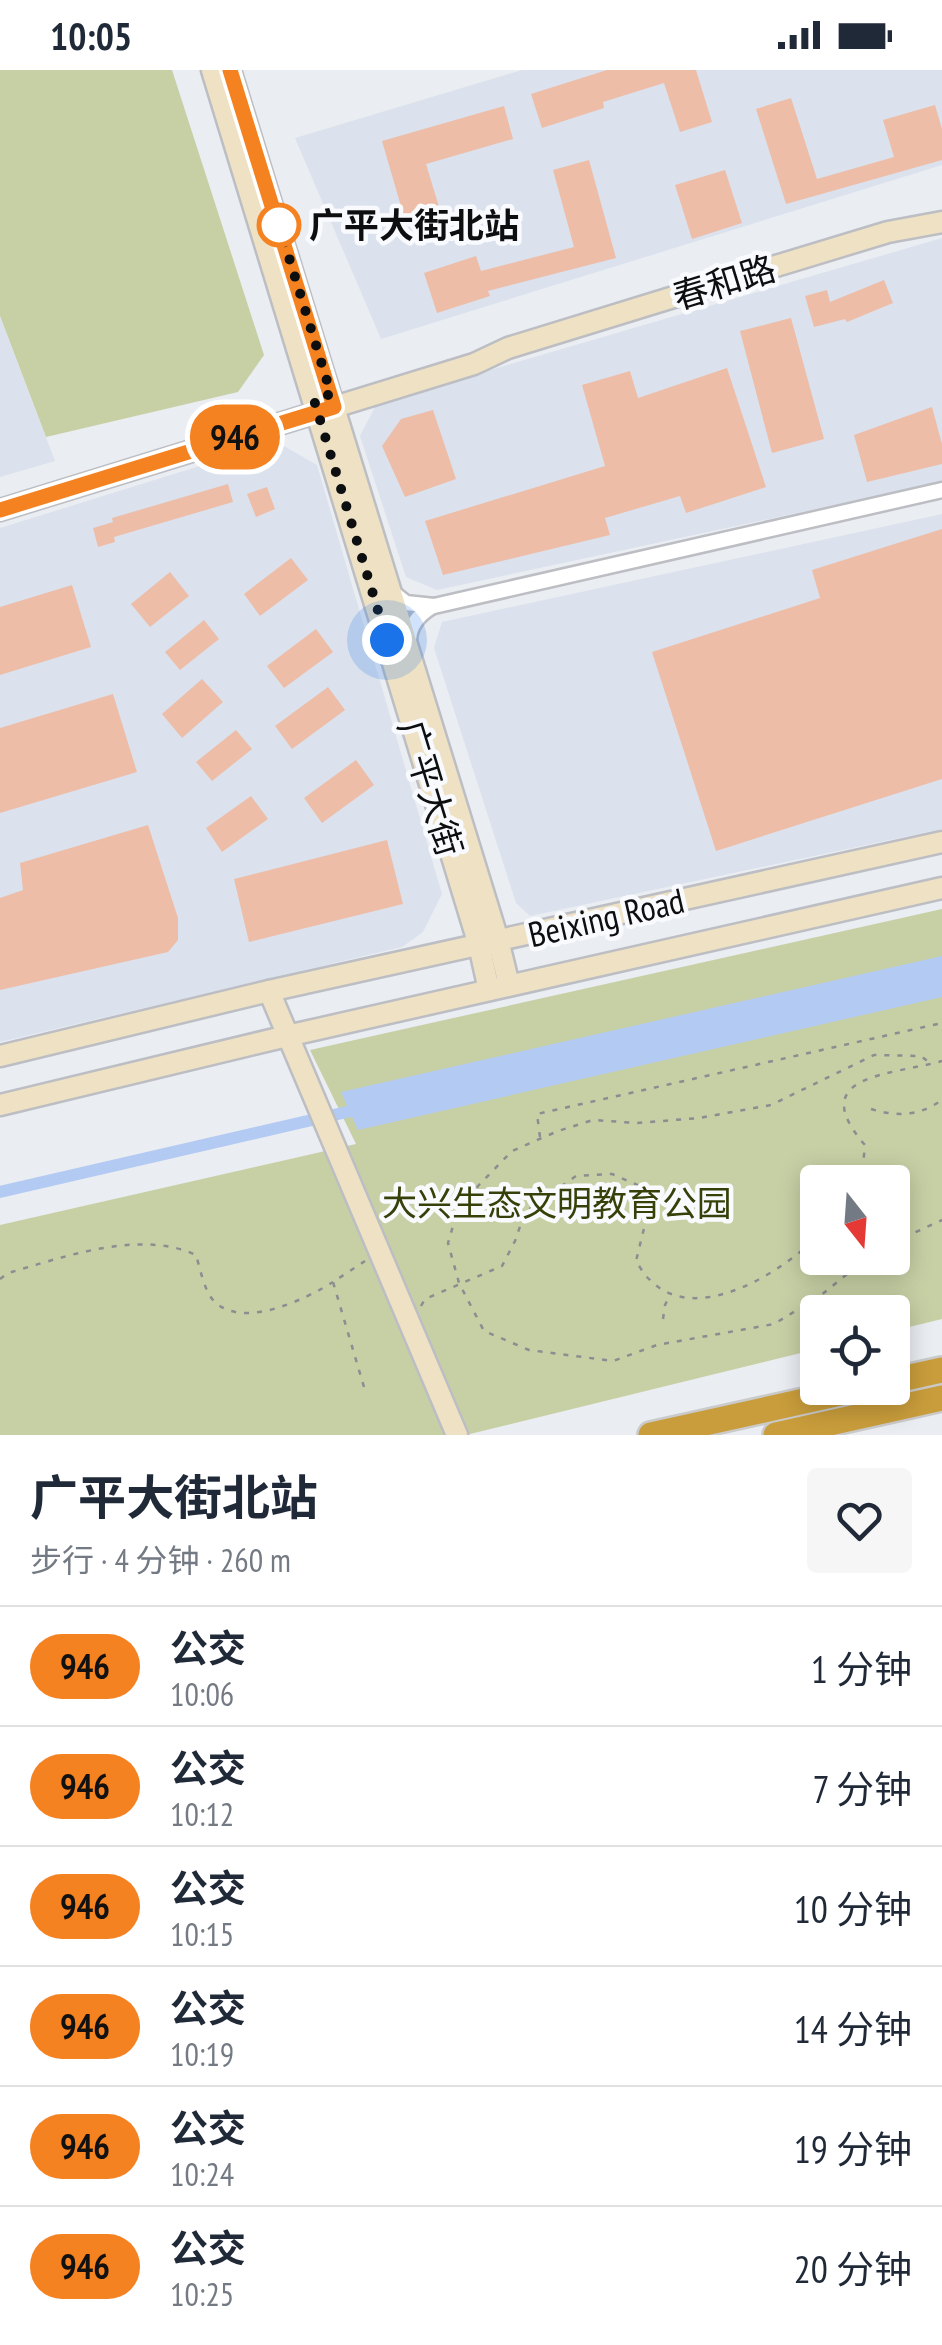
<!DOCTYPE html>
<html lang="zh">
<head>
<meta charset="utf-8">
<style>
	body { margin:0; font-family:"PT Sans Narrow","Noto Sans SC",sans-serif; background:#f6f6f7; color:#1f2937; height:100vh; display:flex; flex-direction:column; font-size:38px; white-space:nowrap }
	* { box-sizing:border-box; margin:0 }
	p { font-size:32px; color:#747a83 }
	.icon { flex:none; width:55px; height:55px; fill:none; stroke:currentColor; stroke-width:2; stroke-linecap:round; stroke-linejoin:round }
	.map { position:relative; height:1365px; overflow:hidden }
	.drawer { display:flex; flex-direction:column; background:#fff; flex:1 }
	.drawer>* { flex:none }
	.badge { padding:0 20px; border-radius:32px; font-size:35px; line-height:65px }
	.needle { width:65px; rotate:163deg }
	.controls { position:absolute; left:800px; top:1095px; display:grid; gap:20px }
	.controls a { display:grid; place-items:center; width:110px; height:110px; border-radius:10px; background:#fff; box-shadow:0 5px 25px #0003; font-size:50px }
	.you { position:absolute; width:50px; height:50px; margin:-25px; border:8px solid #fff; border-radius:50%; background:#1a73e8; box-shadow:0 0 0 15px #1a73e833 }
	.map>.badge { position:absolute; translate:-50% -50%; box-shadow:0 0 0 5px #fff }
	.round { display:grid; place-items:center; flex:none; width:105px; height:105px; border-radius:10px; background:#f6f6f7 }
	.head { display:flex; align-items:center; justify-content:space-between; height:170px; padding:0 30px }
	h1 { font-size:48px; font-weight:700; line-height:75px }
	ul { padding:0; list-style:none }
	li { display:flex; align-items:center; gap:30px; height:120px; padding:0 30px; border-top:2px solid #e0e1e3 }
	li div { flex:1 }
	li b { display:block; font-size:38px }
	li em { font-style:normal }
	li .badge { min-width:110px; font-weight:700; text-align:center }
	.status { display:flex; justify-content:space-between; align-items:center; height:70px; padding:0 50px; background:#fff; direction:ltr }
	.status svg { height:28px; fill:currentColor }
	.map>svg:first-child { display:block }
	.built { fill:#dbe2ed }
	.green { fill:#c7d0a5; fill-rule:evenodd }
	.water { fill:#b3caf3 }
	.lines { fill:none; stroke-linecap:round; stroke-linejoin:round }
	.canal { stroke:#b3caf3; stroke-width:12 }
	.building { fill:#edbda8 }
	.street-casing { stroke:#bcbec3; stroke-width:19 }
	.secondary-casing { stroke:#bcbec3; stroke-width:25 }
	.highway-casing { stroke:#cacaca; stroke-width:30 }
	.path { stroke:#8b8d91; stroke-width:2.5; stroke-dasharray:5 8; stroke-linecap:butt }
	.street { stroke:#fff; stroke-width:14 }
	.secondary { stroke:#efe2c4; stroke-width:20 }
	.highway { stroke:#c99d3b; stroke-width:25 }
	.line-casing { stroke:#fff; stroke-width:22 }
	.line { stroke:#f58220; stroke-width:15 }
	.walk { stroke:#0d0e0f; stroke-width:10; stroke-dasharray:0 18 }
	.stop-dot { fill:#fff; stroke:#f58220; stroke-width:5 }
	.labels { text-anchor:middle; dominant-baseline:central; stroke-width:9; stroke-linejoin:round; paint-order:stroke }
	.stop-label { font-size:35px; font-weight:bold; fill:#0d0e0f; stroke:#f8fafe; text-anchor:start }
	.street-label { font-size:35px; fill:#0d0e0f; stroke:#f8fafe }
	.park-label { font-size:35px; fill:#384009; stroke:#f8fafe }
</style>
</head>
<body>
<div class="status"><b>10:05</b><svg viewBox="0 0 49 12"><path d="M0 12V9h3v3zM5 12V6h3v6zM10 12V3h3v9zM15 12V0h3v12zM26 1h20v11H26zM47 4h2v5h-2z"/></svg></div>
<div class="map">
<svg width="942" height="1365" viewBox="0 0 942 1365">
	<rect width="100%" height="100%" fill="#eaedf2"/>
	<g class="built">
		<path d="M522,0H942V95L381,269L295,68Z"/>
		<path d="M942,168V412L437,520L406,507L360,366L377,333Z"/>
		<path d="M0,247L55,391L0,407Z"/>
		<path d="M277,372L317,395L442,824L423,862L402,877L0,972V458Z"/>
		<path d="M942,444V759L530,846L516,833L434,578L442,552Z"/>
	</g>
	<g class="green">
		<path d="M0,0H172L264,285L238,322L46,367L0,246Z"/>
		<path d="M942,839V1249L893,1261L892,1242H818L817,1279L466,1365H0V1155L356,1074L310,980ZM818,1112H892V1188H818Z"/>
	</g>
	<path class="water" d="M942,886V927L358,1060L341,1022Z"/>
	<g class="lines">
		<path class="canal" d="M0,1122L364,1038"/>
	</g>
	<g class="building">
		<path d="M607,0H696L712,52L680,62L664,13L603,32L604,38L542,58L531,24Z"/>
		<path d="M791,28L817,109L894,87L883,50L935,35L942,59V90L786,134L756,39Z"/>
		<path d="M504,36L513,69L426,94L440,140L405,150L382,71Z"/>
		<path d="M589,90L616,188L488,221L490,226L437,243L424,203L476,186L481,201L574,177L553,100Z"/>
		<path d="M725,100L742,153L692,169L675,115Z"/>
		<path d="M884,210L893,233L847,252L845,249L814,257L805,226L827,220L830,232Z"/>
		<path d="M791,248L824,369L772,383L740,261Z"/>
		<path d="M727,298L766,417L686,443L680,426L605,448L610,465L443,505L425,451L605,396L582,315L630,301L638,328Z"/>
		<path d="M932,337L942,374V394L867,412L854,365Z"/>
		<path d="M433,340L456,409L405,427L382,376L401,349Z"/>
		<path d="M228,414L233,432L114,467L115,472L98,477L93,458L113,452L112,448Z"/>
		<path d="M267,417L275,439L256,447L247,424Z"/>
		<path d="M942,459V709L716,781L652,582L820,528L812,500Z"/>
		<path d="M291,488L308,510L260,546L244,524Z"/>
		<path d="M170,502L189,526L150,557L131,534Z"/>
		<path d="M72,515L91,577L0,605V537Z"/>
		<path d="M204,550L219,569L180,600L165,582Z"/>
		<path d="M316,559L333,582L284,618L267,596Z"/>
		<path d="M202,609L223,632L182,668L162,644Z"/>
		<path d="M328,617L345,640L292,679L275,656Z"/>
		<path d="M113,624L137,702L0,743V658Z"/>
		<path d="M236,660L252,679L212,711L196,692Z"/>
		<path d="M356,690L374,715L322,753L304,728Z"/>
		<path d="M251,726L268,749L222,782L206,758Z"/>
		<path d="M148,755L178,848V870L168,882L0,920V828L23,820L20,793Z"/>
		<path d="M387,770L403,834L249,872L234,809Z"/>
	</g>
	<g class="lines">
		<g class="street-casing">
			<g id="street">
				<path d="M392,522L406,533L434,536L942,420"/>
				<path d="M409,574C408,557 419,544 433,536"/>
			</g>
		</g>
		<g class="secondary-casing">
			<g id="secondary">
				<path d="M212,0L479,875L489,920"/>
				<path d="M230,0L498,870L509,915"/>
				<path d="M0,440L474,294L508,278L677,226L888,162L942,152"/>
				<path d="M269,921L457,1365"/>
				<path d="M0,986L269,921L942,772"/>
				<path d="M0,1035L287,966L942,818"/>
			</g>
		</g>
		<g class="highway-casing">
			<g id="highway">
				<path d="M892,1311L942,1300"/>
				<path d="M651,1365L863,1318"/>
				<path d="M776,1365L942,1328"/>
			</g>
		</g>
		<g class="path">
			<path d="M871,1039C898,1047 919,1046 942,1030"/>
			<path d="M540,1067L537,1044L942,953"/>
			<path d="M857,1112L862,1105L865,1075C803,1004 893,1005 942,991"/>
			<path d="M892,1173L942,1150"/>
			<path d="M867,1188L820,1226L774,1254L657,1275L613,1291L529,1280L484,1261L459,1213L448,1173L453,1156L478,1116L512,1081L558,1061L593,1050L637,1053L699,1048L771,1035L874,985L921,986L931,994"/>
			<path d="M0,1209L8,1203C64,1187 140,1159 196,1185C200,1198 204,1220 213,1230C241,1261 306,1229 333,1212"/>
			<path d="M421,1236L425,1229L502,1196L515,1171L525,1142L576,1106L612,1104L642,1117L648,1142L636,1191C640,1197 644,1205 650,1210C696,1257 782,1202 818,1166"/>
			<path d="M663,1249L665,1235L671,1223"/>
			<path d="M364,1317L333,1212L365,1191"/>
		</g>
		<use href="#street" class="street"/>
		<use href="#secondary" class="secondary"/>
		<use href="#highway" class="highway"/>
	</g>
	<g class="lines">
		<g class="line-casing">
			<path id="line" d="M0,440L334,337L230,0"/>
		</g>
		<use href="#line" class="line"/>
		<path class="walk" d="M279,155L331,324L314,330L387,570"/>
	</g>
	<circle class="stop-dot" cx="279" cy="155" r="20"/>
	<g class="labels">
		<g class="stop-label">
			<text x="309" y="155">广平大街北站</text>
		</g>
		<g class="street-label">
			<text transform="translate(724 212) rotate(-17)">春和路</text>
			<text transform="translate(431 718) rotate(73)">广平大街</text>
			<text transform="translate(606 847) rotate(-13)">Beixing Road</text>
		</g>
		<g class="park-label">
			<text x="557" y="1133">大兴生态文明教育公园</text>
		</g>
	</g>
</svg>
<div class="controls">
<a><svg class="needle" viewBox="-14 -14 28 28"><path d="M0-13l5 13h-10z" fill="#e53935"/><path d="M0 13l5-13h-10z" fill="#747a83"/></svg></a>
<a><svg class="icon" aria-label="locate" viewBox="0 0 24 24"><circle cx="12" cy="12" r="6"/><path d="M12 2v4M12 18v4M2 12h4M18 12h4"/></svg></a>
</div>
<div class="you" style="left:387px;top:570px"></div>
<b class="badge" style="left:235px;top:367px;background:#f58220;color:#111">946</b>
</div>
<section class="drawer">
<div class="head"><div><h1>广平大街北站</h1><p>步行 · 4 分钟 · 260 m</p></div><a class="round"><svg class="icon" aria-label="heart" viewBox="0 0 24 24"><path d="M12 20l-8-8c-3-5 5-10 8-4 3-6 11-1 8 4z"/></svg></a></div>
<ul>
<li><span class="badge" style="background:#f58220;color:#111">946</span><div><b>公交</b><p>10:06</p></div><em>1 分钟</em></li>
<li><span class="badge" style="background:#f58220;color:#111">946</span><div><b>公交</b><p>10:12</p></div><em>7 分钟</em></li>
<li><span class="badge" style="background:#f58220;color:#111">946</span><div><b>公交</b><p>10:15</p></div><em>10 分钟</em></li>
<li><span class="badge" style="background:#f58220;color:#111">946</span><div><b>公交</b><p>10:19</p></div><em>14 分钟</em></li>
<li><span class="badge" style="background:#f58220;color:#111">946</span><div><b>公交</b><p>10:24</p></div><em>19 分钟</em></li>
<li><span class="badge" style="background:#f58220;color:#111">946</span><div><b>公交</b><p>10:25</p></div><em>20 分钟</em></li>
</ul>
</section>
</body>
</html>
